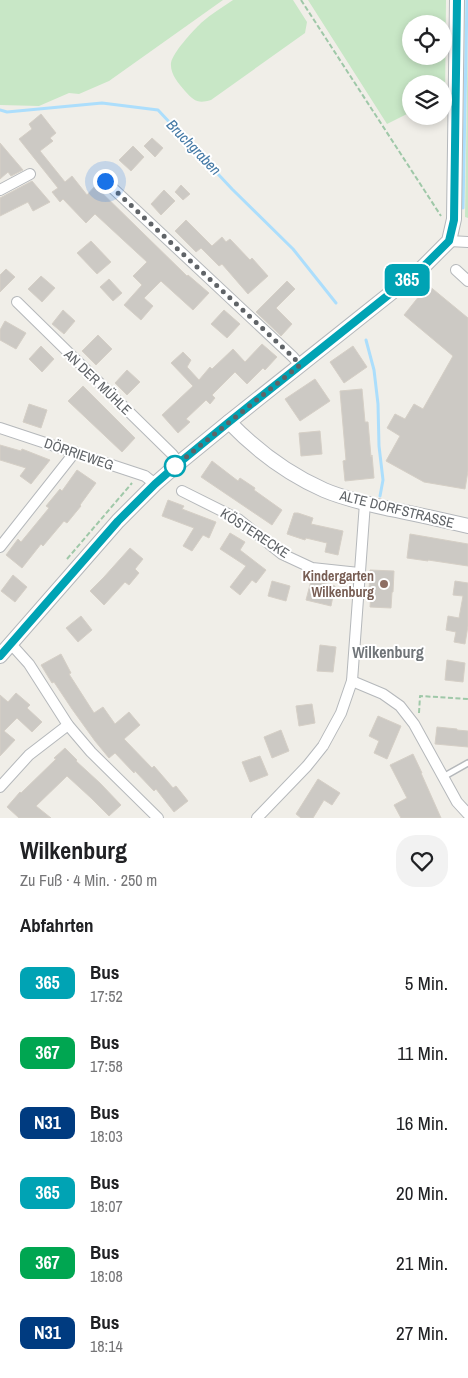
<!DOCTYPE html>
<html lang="de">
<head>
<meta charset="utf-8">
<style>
	body { margin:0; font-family:"Archivo Narrow",sans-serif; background:#f2f2f2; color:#202124; height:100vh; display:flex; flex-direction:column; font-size:19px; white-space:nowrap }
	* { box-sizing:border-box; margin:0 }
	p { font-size:16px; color:#757577 }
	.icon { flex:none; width:28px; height:28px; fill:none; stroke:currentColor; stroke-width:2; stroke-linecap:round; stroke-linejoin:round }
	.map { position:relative; height:818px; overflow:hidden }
	.panel { display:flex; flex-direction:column; background:#fff; flex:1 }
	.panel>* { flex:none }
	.badge { padding:0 10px; border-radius:8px; font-size:18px; line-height:32px }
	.fabs { position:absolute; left:402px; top:15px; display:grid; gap:10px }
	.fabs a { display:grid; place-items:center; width:50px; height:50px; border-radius:50%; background:#fff; box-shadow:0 2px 8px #0003; font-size:25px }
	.you { position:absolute; width:25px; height:25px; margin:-12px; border:4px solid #fff; border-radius:50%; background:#1a73e8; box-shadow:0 0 0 8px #1a73e833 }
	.map>.badge { position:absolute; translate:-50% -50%; box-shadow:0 0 0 2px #fff }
	h2 { padding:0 20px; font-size:19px; line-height:45px }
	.round { display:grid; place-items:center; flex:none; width:52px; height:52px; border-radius:20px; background:#f2f2f2 }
	.overview { display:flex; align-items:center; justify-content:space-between; height:85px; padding:0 20px }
	h1 { font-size:24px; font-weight:700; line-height:38px }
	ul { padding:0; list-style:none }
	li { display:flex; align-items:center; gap:15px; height:70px; padding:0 20px }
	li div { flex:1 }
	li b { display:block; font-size:19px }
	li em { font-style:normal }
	li .badge { min-width:55px; font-weight:700; text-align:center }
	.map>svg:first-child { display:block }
	.green { fill:#c8e7c6; fill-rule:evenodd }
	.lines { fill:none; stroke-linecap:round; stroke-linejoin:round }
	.stream { stroke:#acdefc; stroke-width:3 }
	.building { fill:#ccc9c4; stroke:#d5cfc6 }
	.lane-casing { stroke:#b5b8bb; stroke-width:8 }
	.street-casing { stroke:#b5b8bb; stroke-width:12 }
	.secondary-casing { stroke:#b4b7bb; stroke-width:16 }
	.path { stroke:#9fc8a8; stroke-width:2; stroke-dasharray:5 2.5; stroke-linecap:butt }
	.lane { stroke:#fff; stroke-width:5 }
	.street { stroke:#fff; stroke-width:10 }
	.secondary { stroke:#fff; stroke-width:14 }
	.line-casing { stroke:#fff; stroke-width:11 }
	.line { stroke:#00a3b4; stroke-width:8 }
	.walk { stroke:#5f6367; stroke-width:5; stroke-dasharray:0 9 }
	.stop-dot { fill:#fff; stroke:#00a3b4; stroke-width:2.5 }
	.education-dot { fill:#8d6e63; stroke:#fff; stroke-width:2 }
	.labels { text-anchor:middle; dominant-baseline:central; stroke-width:4; stroke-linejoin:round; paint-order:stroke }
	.street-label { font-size:14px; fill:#5f6367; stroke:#fff }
	.education-label { font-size:14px; font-weight:bold; fill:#785e54; stroke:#fff; text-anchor:end }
	.water-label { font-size:15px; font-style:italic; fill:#457aa6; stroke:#fff }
	.quarter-label { font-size:16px; font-weight:bold; fill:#707579; stroke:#fff }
</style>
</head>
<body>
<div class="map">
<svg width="468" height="818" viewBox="0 0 468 818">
	<rect width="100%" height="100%" fill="#f0eee8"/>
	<g class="green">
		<path d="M0,0H223L109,81L79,94L69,93L39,106L0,105Z"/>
		<path d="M233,0H293L307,22L305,33L211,100C198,104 194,101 185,91C178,83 170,74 171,63C173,52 193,31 201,23C211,14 223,7 233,0Z"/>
		<path d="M308,0H446L445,101L444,84H411V112L387,124ZM411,24H444V56H411Z"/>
		<path d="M468,29V218L465,217Z"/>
	</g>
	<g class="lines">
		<g class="stream">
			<path d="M0,110L7,112L102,103L158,110L232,189L293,249L336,303"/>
			<path d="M463,208L467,0"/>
			<path d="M366,340L374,370L378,404L379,446L383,480L380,496"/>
		</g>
	</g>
	<g class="building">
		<path d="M41,114L56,133L50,138L53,141L40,151L65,182L72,176L87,195L95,186L187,276L188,275L209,293L193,310L161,281L144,298L153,306L141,320L124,305L142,285L133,276L147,262L95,214L86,223L63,199L60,202L52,192L58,188L19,139L32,129L29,124Z"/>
		<path d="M152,138L163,148L155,157L144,146Z"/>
		<path d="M0,143L23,170L11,176L8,172L0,179Z"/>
		<path d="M133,146L144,157L131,171L119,160Z"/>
		<path d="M32,181L50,202L33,211L28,202L0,216V198Z"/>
		<path d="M181,185L190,194L183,200L175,192Z"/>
		<path d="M164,190L175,201L161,215L151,204Z"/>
		<path d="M186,220L212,246L222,237L226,242L230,239L250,260L252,258L268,276L248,294L222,264L219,266L201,248L196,252L175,231Z"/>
		<path d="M91,241L111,262L97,274L77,253Z"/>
		<path d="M6,269L15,277L0,292V275Z"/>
		<path d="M41,276L55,288L42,302L28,289Z"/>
		<path d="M109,279L122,293L113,301L100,287Z"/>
		<path d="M287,281L295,289L276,308L292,324L281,336L256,312Z"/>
		<path d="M428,285L468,318V471L465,489L424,482L386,461L400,436L387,428L395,414L405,419L414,404L423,409L453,356L404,315Z"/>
		<path d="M63,310L75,321L64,334L52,324Z"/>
		<path d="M224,310L240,324L227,338L211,324Z"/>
		<path d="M5,321L26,333L16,349L0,340V330Z"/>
		<path d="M98,335L112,349L96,365L82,351Z"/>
		<path d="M262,344L277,357L265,370L263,368L247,384L235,372L212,395L215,398L210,404L206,400L186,419L190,422L178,433L162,415L193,386L171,363L183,352L191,360L187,367L199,380L210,367L212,369L233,349L245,362Z"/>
		<path d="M41,346L54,359L42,372L29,359Z"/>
		<path d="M353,346L367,367L344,383L330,362Z"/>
		<path d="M127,370L140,382L127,395L115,383Z"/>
		<path d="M315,379L330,401L300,421L285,399Z"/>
		<path d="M83,386L135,438L122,452L68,401Z"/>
		<path d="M362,389L365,422H368L371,457L372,455L374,478L345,481L343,461L346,460L340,391Z"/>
		<path d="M29,404L47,410L41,428L23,422Z"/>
		<path d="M320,431L322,454L301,456L299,433Z"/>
		<path d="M0,445L21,451L22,449L50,460L31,484L20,476L26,468L0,460Z"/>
		<path d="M212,461L238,481L240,478L255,488L254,490L282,510L272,525L201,477Z"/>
		<path d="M77,470L96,483L80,505L81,506L67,523L64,521L43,546L41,544L22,568L6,555L18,539L21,542L49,508L46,506L60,489L62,491Z"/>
		<path d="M168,500L184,506L182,509L216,522L209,538L203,535L192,551L183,546L194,528L162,516Z"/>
		<path d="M294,513H298L313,518L311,524L343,531L338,555L325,552L327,543L306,538L305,540L287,534Z"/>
		<path d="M230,533L245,542L240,550L266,570L256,583L252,580L240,595L230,587L246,566L220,549Z"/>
		<path d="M410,534L468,544V566L428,560V561L407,558Z"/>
		<path d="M130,548L143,559L135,569L139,573L129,585L125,582L104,605L90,591L104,577Z"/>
		<path d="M370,570L394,571L393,592H392L391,608L370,607L371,591H369Z"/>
		<path d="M13,575L27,587L15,602L1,591Z"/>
		<path d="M272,581L290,586L286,601L268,596Z"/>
		<path d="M311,581L335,586L331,606L306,600Z"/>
		<path d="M455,581L468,583V626L465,644L454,642L456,632L446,630L448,616L459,618L463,596L453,595Z"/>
		<path d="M81,616L92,630L78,642L66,628Z"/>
		<path d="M320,645L336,647L333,672L317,671Z"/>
		<path d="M61,654L71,673L69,674L94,713L103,707L115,724L129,712L140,725L124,739L152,768L154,766L173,788L176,786L188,801L174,812L156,789L154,791L135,771L134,773L115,753L109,758L95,741L72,709L54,682L52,683L41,665Z"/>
		<path d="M447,660L465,663L463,682L445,680Z"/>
		<path d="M16,693L30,705L27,708L42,722L32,732L17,718L4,731L15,740L0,756V695L8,702Z"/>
		<path d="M312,704L315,723L299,726L296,706Z"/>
		<path d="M378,716L401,726L387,759L374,753L379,741L369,736Z"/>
		<path d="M437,727L457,729V730L468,731V747L435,744Z"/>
		<path d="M281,730L289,751L272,758L264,737Z"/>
		<path d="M65,748L77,760L76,761L100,783L121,805L109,816L91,798L67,776L36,806L51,818H19L7,807L20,792L21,793L56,759L54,758Z"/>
		<path d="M413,754L422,773H421L441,818H401L394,805L407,798L390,765Z"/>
		<path d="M260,756L268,775L250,782L242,762Z"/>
		<path d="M318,779L340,793L332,805L324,800L313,818H301L296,814Z"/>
	</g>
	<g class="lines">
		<g class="lane-casing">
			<path id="lane" d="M443,777L468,763"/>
		</g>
		<g class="street-casing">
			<g id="street">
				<path d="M105,181L293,357L300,365"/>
				<path d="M0,190L30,174"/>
				<path d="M449,241L468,242"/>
				<path d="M456,270L468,281"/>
				<path d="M17,302L172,454L179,463"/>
				<path d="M0,428L145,476L155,484"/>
				<path d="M182,491L238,519L282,554L312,568L359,573"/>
				<path d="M0,547L75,452"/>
				<path d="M11,644L29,664L68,725L91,752L158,818"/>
				<path d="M352,681L383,694L400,706L414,724L457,802L468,814"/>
				<path d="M0,787L29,755L68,725"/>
				<path d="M257,818L307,766L323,746L341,713L352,681L365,503"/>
			</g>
		</g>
		<g class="secondary-casing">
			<g id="secondary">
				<path d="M229,422C256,450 288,474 324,490C345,499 368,504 390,509C416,514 442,520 468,526"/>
				<path d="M0,656L118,521L155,484L179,463L229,422L421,269L449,241L454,219L457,0"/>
			</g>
		</g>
		<g class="path">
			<path d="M301,0L441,216"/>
			<path d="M67,559L132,483"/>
			<path d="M419,713L420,696L468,699"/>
		</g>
		<use href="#lane" class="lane"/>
		<use href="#street" class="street"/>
		<use href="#secondary" class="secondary"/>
	</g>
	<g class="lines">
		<g class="line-casing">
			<path id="line" d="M0,656L118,521L155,484L179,463L229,422L421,269L449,241L454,220L457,0"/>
		</g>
		<use href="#line" class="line"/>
		<path class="walk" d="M105,181L293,357L300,365L175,466"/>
	</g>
	<circle class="stop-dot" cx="175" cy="466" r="10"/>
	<circle class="education-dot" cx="384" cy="584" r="5"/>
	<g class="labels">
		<g class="street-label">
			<text transform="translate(98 382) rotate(44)">AN DER MÜHLE</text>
			<text transform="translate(79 454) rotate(19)">DÖRRIEWEG</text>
			<text transform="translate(397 509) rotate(14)">ALTE DORFSTRASSE</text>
			<text transform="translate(255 533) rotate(33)">KÖSTERECKE</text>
		</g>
		<g class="education-label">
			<text x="374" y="576">Kindergarten<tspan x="374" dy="16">Wilkenburg</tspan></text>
		</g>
		<g class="water-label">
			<text transform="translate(194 147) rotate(46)">Bruchgraben</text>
		</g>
		<g class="quarter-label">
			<text x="388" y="652">Wilkenburg</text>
		</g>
	</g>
</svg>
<div class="fabs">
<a><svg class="icon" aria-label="locate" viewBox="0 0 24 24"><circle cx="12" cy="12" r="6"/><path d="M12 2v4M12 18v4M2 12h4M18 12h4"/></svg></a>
<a><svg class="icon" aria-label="layers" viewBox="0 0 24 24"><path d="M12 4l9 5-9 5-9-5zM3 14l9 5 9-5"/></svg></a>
</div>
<div class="you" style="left:105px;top:181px"></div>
<b class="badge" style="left:407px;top:280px;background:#00a3b4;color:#fff">365</b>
</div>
<section class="panel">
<div class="overview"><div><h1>Wilkenburg</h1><p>Zu Fuß · 4 Min. · 250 m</p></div><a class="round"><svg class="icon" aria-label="heart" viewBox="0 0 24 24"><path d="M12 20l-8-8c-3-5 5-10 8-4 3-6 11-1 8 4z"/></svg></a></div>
<h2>Abfahrten</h2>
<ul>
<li><span class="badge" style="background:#00a3b4;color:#fff">365</span><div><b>Bus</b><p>17:52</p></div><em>5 Min.</em></li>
<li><span class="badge" style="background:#00a651;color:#fff">367</span><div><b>Bus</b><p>17:58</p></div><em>11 Min.</em></li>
<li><span class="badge" style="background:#003b80;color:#fff">N31</span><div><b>Bus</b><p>18:03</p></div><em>16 Min.</em></li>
<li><span class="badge" style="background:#00a3b4;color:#fff">365</span><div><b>Bus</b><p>18:07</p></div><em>20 Min.</em></li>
<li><span class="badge" style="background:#00a651;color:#fff">367</span><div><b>Bus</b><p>18:08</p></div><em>21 Min.</em></li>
<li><span class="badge" style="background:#003b80;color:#fff">N31</span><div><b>Bus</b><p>18:14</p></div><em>27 Min.</em></li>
</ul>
</section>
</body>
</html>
